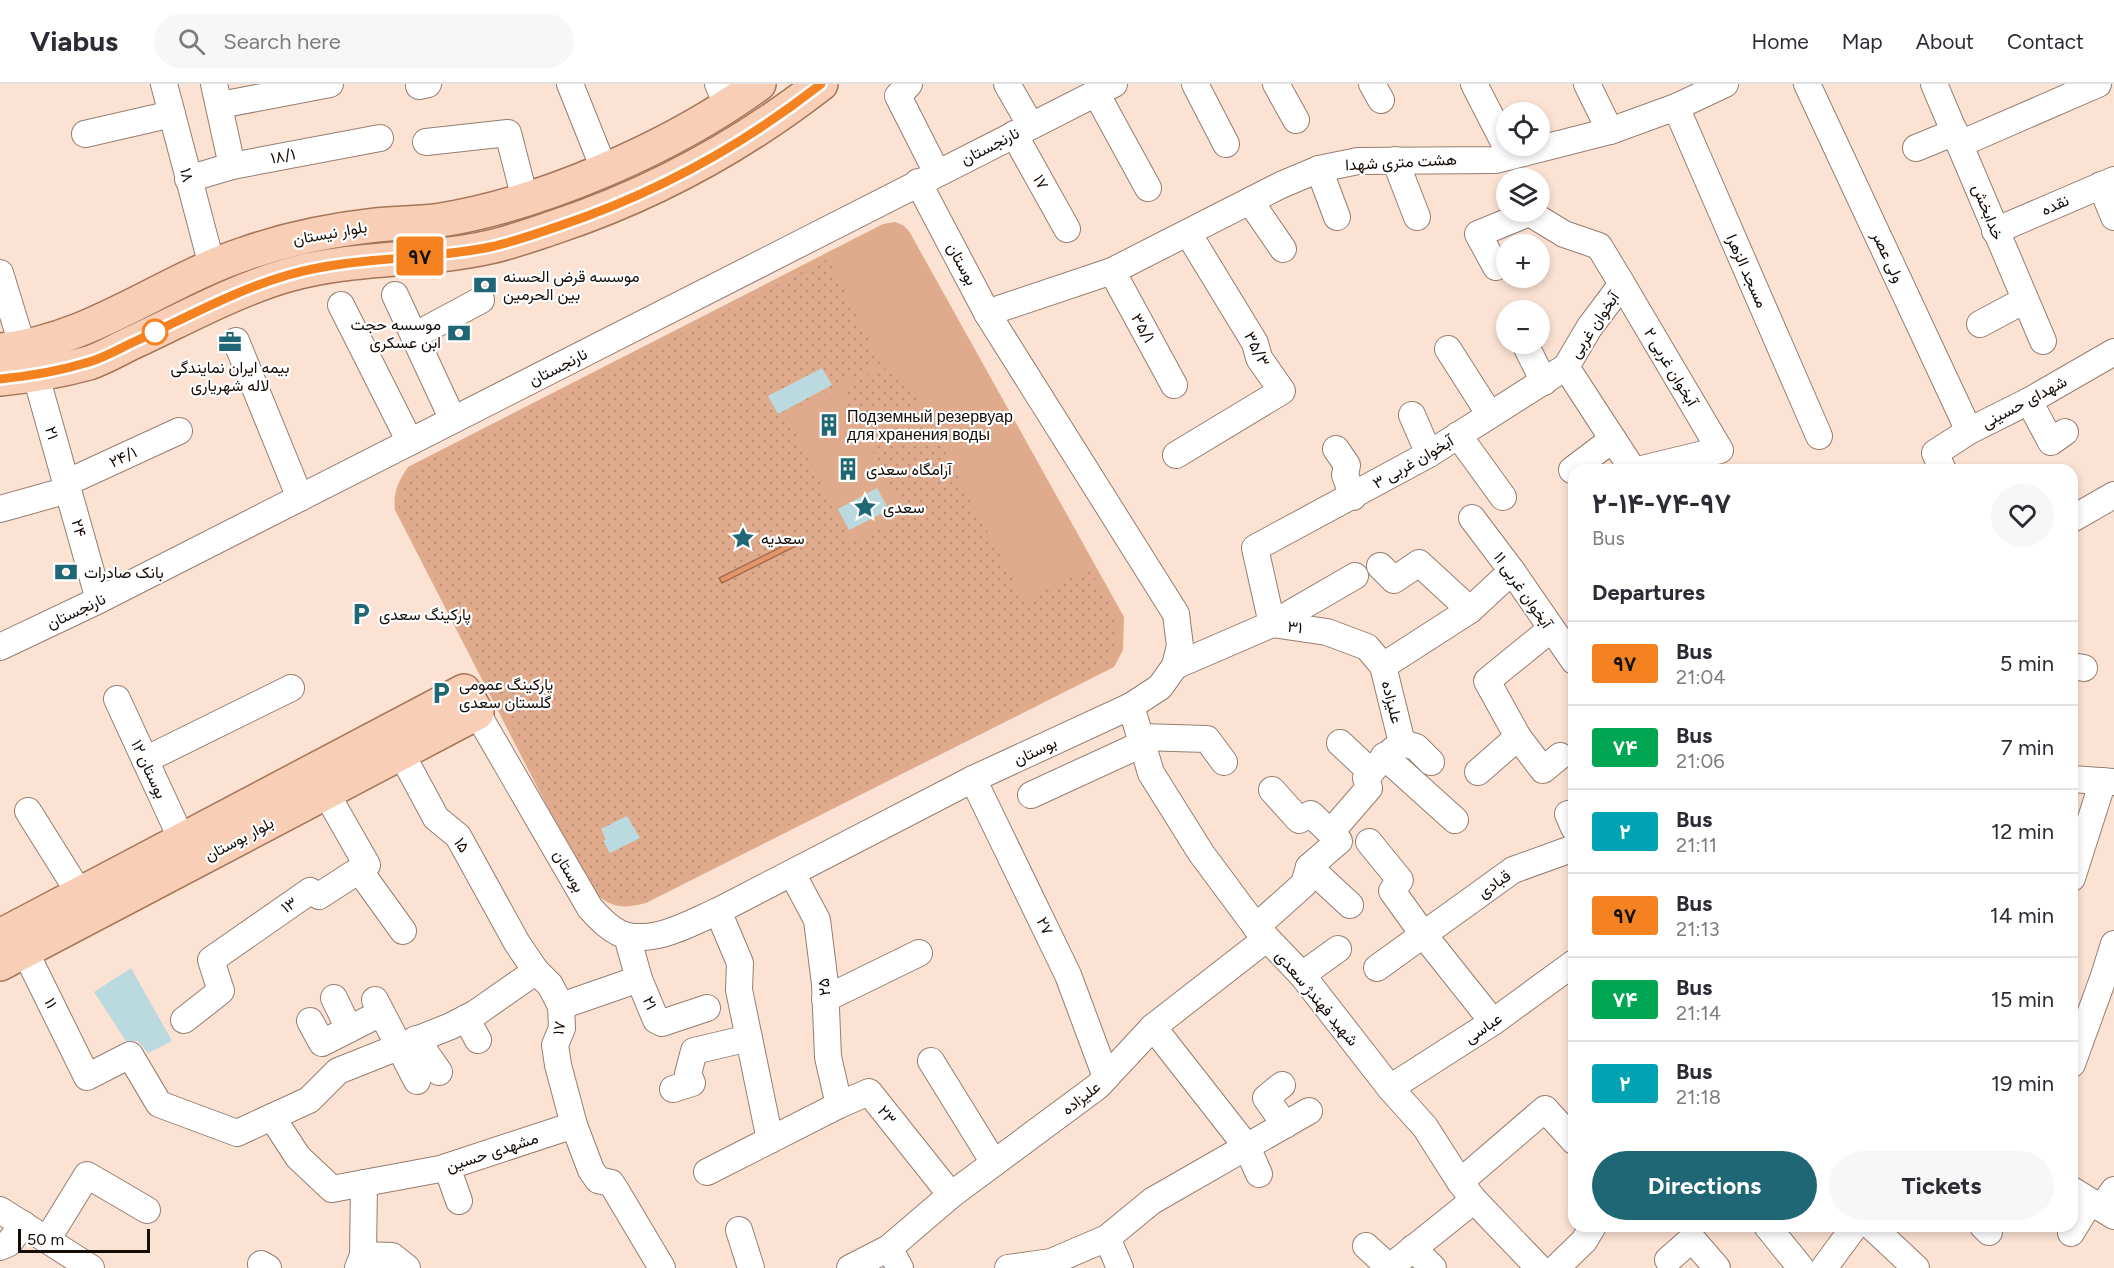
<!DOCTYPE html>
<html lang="en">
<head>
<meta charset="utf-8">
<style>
	body { margin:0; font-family:Figtree,Vazirmatn,sans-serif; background:#f7f7f7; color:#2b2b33; height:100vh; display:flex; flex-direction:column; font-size:22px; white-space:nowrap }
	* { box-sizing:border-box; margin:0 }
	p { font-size:20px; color:#7c7c81 }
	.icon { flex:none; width:33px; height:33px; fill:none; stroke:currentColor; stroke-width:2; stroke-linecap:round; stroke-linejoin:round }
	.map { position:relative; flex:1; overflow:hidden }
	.sheet { position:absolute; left:1568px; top:380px; width:510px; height:768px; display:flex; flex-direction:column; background:#fff; border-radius:18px; box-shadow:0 3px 9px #0003 }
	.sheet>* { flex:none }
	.badge { padding:0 12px; border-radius:4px; font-size:21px; line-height:39px }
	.fabs { position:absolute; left:1496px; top:18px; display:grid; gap:12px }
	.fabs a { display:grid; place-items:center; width:54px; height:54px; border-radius:50%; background:#fff; box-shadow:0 3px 9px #0003; font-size:30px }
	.scale { position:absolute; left:18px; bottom:15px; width:132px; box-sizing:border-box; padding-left:6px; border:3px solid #140c07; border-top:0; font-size:16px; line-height:21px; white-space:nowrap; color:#140c07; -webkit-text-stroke:4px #fff; paint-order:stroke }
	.map>.badge { position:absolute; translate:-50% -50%; box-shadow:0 0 0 3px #fff }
	h2 { padding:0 24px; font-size:22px; line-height:54px }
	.round { display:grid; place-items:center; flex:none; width:63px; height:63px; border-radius:32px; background:#f7f7f7 }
	.overview { display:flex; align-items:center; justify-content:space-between; height:102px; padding:0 24px }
	h1 { font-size:28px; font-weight:700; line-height:45px }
	.cta { display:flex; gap:12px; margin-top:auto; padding:12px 24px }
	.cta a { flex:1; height:69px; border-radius:36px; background:#1f6774; color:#fff; font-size:24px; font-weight:700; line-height:69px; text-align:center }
	.cta a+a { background:#f7f7f7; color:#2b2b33 }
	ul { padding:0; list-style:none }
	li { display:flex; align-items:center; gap:18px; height:84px; padding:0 24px; border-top:2px solid #e1e1e2 }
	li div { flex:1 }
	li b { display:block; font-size:22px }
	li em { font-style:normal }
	li .badge { min-width:66px; font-weight:700; text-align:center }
	header { display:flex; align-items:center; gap:36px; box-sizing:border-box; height:84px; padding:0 30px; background:#fff; border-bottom:2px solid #e1e1e2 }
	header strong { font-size:28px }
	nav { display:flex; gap:33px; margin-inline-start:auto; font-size:21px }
	.search { width:420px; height:54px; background:#f7f7f7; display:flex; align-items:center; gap:15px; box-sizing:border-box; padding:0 21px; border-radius:33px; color:#7c7c81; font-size:22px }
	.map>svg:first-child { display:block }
	.park { fill:#e0ab8c }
	.garden { fill:url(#garden-dots) }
	.water { fill:url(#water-ripples); stroke:#a46d4c; stroke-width:1.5 }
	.building { fill:#bbdae0 }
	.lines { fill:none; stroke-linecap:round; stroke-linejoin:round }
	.minor-casing { stroke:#957e71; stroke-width:28 }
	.major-casing { stroke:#a57559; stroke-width:36 }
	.minor { stroke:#fff; stroke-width:26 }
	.major { stroke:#f8ceb6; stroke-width:33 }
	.line-casing { stroke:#fff; stroke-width:14 }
	.line { stroke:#f58220; stroke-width:9 }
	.stop-dot { fill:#fff; stroke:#f58220; stroke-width:3 }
	.labels { text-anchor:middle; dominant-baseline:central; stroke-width:4.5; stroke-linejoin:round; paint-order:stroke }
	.street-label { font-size:16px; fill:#140c07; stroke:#fff }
	.poi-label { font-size:16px; fill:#140c07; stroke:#fff; text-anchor:start }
</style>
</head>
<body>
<header>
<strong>Viabus</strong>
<div class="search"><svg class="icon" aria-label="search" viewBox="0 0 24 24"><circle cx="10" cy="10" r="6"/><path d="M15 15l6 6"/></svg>Search here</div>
<nav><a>Home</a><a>Map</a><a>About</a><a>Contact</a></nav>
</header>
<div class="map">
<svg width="2114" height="1184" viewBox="0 0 2114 1184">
	<defs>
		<pattern id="garden-dots" width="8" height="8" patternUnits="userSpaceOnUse" patternTransform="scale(1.5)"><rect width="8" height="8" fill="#e0ab8c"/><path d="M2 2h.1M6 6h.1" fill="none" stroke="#bf9277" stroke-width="1.8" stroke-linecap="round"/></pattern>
		<pattern id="water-ripples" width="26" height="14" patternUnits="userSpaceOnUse" patternTransform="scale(1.5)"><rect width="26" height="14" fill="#e29669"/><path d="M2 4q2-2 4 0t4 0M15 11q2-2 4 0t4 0" fill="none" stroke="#c1805a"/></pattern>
	</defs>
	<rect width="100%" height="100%" fill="#fbe2d3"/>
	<path class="park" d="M895,138L903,141L909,147L1124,533L1123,566L1114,583L646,819C620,826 611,823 590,806L395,426C393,408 398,398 408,383L883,140Z"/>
	<path class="garden" d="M828,175L881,279L786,329L851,459L906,431L840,306L883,283L914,310L1024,516L1089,484C1107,518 1130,540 1109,579L644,815C621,821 611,818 594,802L399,424C398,406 404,398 414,384Z"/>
	<path class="water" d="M797,455L800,460L722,499L719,494Z"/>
	<g class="building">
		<path d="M822,284L832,301L778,330L768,312Z"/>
		<path d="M877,404L889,426L849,446L838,425Z"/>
		<path d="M627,732L640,754L610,769L603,757L606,756L601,745Z"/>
		<path d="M131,884L172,957L148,969L138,957H126L94,908Z"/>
	</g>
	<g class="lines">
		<g class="minor-casing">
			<g id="minor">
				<path d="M164,0L212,182"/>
				<path d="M214,0L232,82"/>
				<path d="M570,0L604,85"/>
				<path d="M718,0L728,23"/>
				<path d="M909,0L898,12L937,89"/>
				<path d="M1007,0L1031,42"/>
				<path d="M1195,0L1226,60"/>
				<path d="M1276,0L1296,36"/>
				<path d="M1372,0L1381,16"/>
				<path d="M1474,0L1511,72"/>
				<path d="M1587,0L1610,47"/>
				<path d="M1807,0L1969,347"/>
				<path d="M1934,0L2043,257"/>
				<path d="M419,2L428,0"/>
				<path d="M1096,9L1148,104"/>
				<path d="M220,21L330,0"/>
				<path d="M1676,23L1819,352"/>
				<path d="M85,50L172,30"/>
				<path d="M1014,50L1067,145"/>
				<path d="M426,58L508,49L525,115"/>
				<path d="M1960,60L2098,0"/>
				<path d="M1916,64L1955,48"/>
				<path d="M1395,76L1417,133"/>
				<path d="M1319,85L1337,133"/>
				<path d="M188,95L232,82L380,54"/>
				<path d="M2101,101L2114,133"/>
				<path d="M1250,117L1283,165"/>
				<path d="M1528,128L1564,150L1599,162L1622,200L1589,244L1566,283L1633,386"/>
				<path d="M1995,147L2114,96"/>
				<path d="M1496,183L1478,150L1529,129"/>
				<path d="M1112,187L1174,301"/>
				<path d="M0,189L23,264"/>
				<path d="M1622,200L1720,366L1638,386"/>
				<path d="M395,211L453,336"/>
				<path d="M341,221L410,358"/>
				<path d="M987,229L1112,187L1281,101L1319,85L1358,77L1496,76L1610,47L1676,23L1725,0"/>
				<path d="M1980,240L2025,216"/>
				<path d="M414,252L481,216"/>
				<path d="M236,257L300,414"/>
				<path d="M1525,260L1544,298"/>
				<path d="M1448,265L1490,331"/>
				<path d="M36,292L99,516"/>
				<path d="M2029,317L2051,358L2065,348"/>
				<path d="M1412,331L1429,370"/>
				<path d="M1458,351L1503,413"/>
				<path d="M1336,365L1347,381L1345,391L1353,413"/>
				<path d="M1176,371L1282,307L1259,274L1255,259L1188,149"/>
				<path d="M1572,386L1613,355"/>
				<path d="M1943,386L1935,369L1969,347L2029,317L2114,268"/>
				<path d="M66,399L179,347"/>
				<path d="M0,425L68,406"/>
				<path d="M1472,434L1512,487L1574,577"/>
				<path d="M2072,435L2114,411"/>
				<path d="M1380,482L1394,496L1419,479L1470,526"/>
				<path d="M1551,545L1487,597L1518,653L1543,686L1560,672"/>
				<path d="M0,563L99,516L1114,0"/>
				<path d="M1175,582L1272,540L1355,492"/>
				<path d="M1383,582L1470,526L1512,487"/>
				<path d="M2072,582L2084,584"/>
				<path d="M117,615L182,756"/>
				<path d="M1131,622L1151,689L1201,769L1256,843L1302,891L1390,1004L1425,1043L1460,1098L1474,1116L1539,1184"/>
				<path d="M477,629L590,824C600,835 613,849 628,852C658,858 691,839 718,827L973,695L1131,622L1160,603L1175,582L1180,562L1176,530L987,229L918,98"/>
				<path d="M1140,653L1207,655L1224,678"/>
				<path d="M1340,659L1371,688"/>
				<path d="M1402,659L1416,663L1431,678"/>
				<path d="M401,669L436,734L458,752L517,859L536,887L550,901L561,922L562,944L555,961L558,981L574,1041L591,1086L598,1096L611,1099L615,1105L662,1184"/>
				<path d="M1384,672L1455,736"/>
				<path d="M145,676L291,604"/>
				<path d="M1478,688L1518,653"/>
				<path d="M973,695L1068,891L1106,993"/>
				<path d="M2072,695L2114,698"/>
				<path d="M1031,711L1142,660"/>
				<path d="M28,727L80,810"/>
				<path d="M1568,730L1574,744"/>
				<path d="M1331,748L1369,704L1366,694C1377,680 1388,669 1402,659L1383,582L1367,563L1327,548L1272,540L1255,464L1429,370L1566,283"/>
				<path d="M1369,758L1400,796L1392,807L1423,850L1493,938"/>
				<path d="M1309,783L1350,821"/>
				<path d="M359,786L403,847"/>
				<path d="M792,789L817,836L825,900L828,973L839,1021"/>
				<path d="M2072,794L2103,697"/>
				<path d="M718,827L740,879L739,906L770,1056"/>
				<path d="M1256,843L1304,800L1309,783L1339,757L1311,730L1299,736L1272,706"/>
				<path d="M17,851L87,993L130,971L159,1020L237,1049L309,1016L338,987L451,942L476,929L536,887"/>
				<path d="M627,852L639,895L656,936L662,939L707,924"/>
				<path d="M1377,884L1513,786L1574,764"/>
				<path d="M1302,891L1338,865"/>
				<path d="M334,914L349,945"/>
				<path d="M825,915L919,869"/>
				<path d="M375,916L417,997"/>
				<path d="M561,922L639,895"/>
				<path d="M466,934L478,956"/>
				<path d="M184,936L221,907L211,876L310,807L319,812L367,781L326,709"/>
				<path d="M310,937L322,959L381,929"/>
				<path d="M1153,943L1247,1063L1259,1090"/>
				<path d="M416,955L439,988"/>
				<path d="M931,977L994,1079"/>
				<path d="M2072,980L2104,892L2114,860"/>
				<path d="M1282,1001L1266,1014L1285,1041"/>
				<path d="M1390,1004L1493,938L1574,879"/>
				<path d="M673,1005L692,999L688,990L694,967L749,954"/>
				<path d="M272,1033L298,1073L332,1105L440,1085L574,1041"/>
				<path d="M447,1083L459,1117"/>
				<path d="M707,1088L839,1021L869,1008L951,1111"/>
				<path d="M1460,1098L1545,1025L1574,1057"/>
				<path d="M2072,1106L2114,1132"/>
				<path d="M2101,1124L2114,1106"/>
				<path d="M0,1126L91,1184"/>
				<path d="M1767,1142L1801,1184"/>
				<path d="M1871,1142L1916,1184"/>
				<path d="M1983,1142L1989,1148"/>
				<path d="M739,1146L751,1184"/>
				<path d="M2071,1149L2090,1118"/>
				<path d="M1107,1154L1120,1184"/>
				<path d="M47,1156L87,1091L147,1126"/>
				<path d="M1366,1162L1390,1184"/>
				<path d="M0,1163L9,1159L23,1140"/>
				<path d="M889,1164L900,1184"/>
				<path d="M1413,1164L1433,1184"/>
				<path d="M363,1171L392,1172L407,1184"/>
				<path d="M1668,1176L1692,1155L1717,1184"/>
				<path d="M261,1180L268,1184"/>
				<path d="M358,1184L363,1171L364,1099"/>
				<path d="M850,1184L889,1164L951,1111L1098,1002L1153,943L1266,855"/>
				<path d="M1008,1184L1051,1178L1107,1154L1152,1117L1309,1027"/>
				<path d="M1389,1184L1474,1116"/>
				<path d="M1556,1184L1584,1157L1593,1142"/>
				<path d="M1824,1184L1855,1142"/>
			</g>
		</g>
		<g class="major-casing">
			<g id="major">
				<path d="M0,266C89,258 161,198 244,170C287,155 331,146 376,141C396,139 416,139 435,137C541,121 673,63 759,0"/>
				<path d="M0,295C30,292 60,287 89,279C106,273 122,263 138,256C187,233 236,206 288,191C354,172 423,178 490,163C512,158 534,150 555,143C651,111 741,62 821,0"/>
				<path d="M0,852L464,607L477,629L0,880"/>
			</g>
		</g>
		<use href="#minor" class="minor"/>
		<use href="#major" class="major"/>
	</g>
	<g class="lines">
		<g class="line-casing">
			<path id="line" d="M0,295C30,292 60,287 89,278C106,273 122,263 138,256C187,233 236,206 288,191C354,172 423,177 490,163C513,158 536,150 559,142C654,110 742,62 821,0"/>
		</g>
		<use href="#line" class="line"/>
	</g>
	<defs>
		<g id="bank-bare" transform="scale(1.8)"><path d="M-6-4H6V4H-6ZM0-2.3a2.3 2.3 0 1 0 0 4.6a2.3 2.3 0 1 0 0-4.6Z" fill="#1f6774" stroke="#fff" stroke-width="2.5" paint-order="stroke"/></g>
		<g id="office-bare" transform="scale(1.8)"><path d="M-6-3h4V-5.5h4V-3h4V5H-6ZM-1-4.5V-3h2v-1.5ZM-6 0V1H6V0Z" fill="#1f6774" stroke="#fff" stroke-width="2.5" paint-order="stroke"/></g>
		<g id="building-bare" transform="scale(1.8)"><path d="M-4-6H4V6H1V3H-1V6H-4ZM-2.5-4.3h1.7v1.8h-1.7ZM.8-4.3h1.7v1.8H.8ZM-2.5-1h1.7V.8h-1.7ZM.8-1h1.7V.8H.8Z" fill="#1f6774" stroke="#fff" stroke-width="2.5" paint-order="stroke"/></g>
		<g id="sight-bare" transform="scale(1.8)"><path d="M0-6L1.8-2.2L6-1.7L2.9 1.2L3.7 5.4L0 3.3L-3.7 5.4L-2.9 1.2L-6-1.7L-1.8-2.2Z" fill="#1f6774" stroke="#fff" stroke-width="2.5" paint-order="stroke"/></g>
		<g id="parking-bare" transform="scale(1.8)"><path d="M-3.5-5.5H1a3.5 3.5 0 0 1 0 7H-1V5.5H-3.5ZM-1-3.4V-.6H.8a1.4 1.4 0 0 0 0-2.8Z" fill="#1f6774" stroke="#fff" stroke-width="2.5" paint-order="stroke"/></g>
	</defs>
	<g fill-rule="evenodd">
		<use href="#bank-bare" x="485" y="201"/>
		<use href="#bank-bare" x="459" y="249"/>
		<use href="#office-bare" x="230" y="258"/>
		<use href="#building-bare" x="829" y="341"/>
		<use href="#building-bare" x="848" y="385"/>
		<use href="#sight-bare" x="865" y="423"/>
		<use href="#sight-bare" x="743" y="454"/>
		<use href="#bank-bare" x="66" y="488"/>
		<use href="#parking-bare" x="361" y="530"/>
		<use href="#parking-bare" x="441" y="609"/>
	</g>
	<circle class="stop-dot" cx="155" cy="248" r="12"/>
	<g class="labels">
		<g class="street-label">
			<text transform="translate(990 62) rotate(-27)">نارنجستان</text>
			<text transform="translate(283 72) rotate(-11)">۱۸/۱</text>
			<text transform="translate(1401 78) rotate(-3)">هشت متری شهدا</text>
			<text transform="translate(187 91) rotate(76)">۱۸</text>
			<text transform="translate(1041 98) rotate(61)">۱۷</text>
			<text transform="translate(2055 121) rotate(-24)">نقده</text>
			<text transform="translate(1988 128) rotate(68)">خدابخش</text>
			<text transform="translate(330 149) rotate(-10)">بلوار نیستان</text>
			<text transform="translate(1888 173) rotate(65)">ولی عصر</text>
			<text transform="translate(962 180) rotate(62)">بوستان</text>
			<text transform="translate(1747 187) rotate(66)">مسجد الزهرا</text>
			<text transform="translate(1594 241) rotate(-56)">آبخوان غربی</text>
			<text transform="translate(1143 244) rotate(61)">۳۵/۱</text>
			<text transform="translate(1257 265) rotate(63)">۳۵/۳</text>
			<text transform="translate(558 283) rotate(-27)">نارنجستان</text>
			<text transform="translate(1671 283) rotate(59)">آبخوان غربی ۲</text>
			<text transform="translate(2024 318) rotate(-28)">شهدای حسینی</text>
			<text transform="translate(52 349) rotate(74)">۲۱</text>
			<text transform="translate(123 373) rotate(-25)">۲۴/۱</text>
			<text transform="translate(1413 378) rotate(-30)">آبخوان غربی ۳</text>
			<text transform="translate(79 444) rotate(74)">۲۴</text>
			<text transform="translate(1523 506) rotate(55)">آبخوان غربی ۱۱</text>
			<text transform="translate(76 527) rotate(-25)">نارنجستان</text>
			<text transform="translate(1295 543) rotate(8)">۳۱</text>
			<text transform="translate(1392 618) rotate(76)">علیزاده</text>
			<text transform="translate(1035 667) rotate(-25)">بوستان</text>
			<text transform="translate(149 685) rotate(65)">بوستان ۱۲</text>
			<text transform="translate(239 755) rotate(-28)">بلوار بوستان</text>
			<text transform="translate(462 761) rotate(58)">۱۵</text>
			<text transform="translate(569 787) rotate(60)">بوستان</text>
			<text transform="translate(1494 800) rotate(-35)">قبادی</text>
			<text transform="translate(289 821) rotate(-35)">۱۳</text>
			<text transform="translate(1045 842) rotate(64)">۲۷</text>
			<text transform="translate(824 903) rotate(-95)">۲۵</text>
			<text transform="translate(1317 914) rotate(50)">شهید فهندژ سعدی</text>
			<text transform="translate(51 919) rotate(64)">۱۱</text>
			<text transform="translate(650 919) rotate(67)">۲۱</text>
			<text transform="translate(559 944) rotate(-81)">۱۷</text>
			<text transform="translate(1483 944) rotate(-34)">عباسی</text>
			<text transform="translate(1081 1014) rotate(-38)">علیزاده</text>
			<text transform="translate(887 1031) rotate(51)">۲۳</text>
			<text transform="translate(492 1068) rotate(-18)">مشهدی حسین</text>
		</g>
		<g class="poi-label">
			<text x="503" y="192">موسسه قرض الحسنه<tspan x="503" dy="18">بین الحرمین</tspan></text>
			<text x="441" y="240" text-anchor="end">موسسه حجت<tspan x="441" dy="18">ابن عسکری</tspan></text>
			<text x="230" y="283" text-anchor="middle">بیمه ایران نمایندگی<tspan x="230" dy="18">لاله شهریاری</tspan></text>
			<text x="847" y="332">Подземный резервуар<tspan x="847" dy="18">для хранения воды</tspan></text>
			<text x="866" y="385">آرامگاه سعدی</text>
			<text x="883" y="423">سعدی</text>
			<text x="761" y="454">سعدیه</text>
			<text x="84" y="488">بانک صادرات</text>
			<text x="379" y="530">پارکینگ سعدی</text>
			<text x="459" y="600">پارکینگ عمومی<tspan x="459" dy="18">گلستان سعدی</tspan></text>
		</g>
	</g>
</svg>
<div class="fabs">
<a><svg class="icon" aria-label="locate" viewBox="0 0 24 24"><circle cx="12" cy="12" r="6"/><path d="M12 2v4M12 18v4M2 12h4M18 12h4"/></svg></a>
<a><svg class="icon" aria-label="layers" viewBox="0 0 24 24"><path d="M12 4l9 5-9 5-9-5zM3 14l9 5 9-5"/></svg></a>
<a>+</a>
<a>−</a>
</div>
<div class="scale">50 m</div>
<b class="badge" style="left:420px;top:172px;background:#f58220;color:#111">۹۷</b>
<section class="sheet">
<div class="overview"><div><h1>۲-۱۴-۷۴-۹۷</h1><p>Bus</p></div><a class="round"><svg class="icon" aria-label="heart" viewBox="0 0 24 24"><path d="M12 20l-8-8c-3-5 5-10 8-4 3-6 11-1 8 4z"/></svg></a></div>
<h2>Departures</h2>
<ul>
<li><span class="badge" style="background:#f58220;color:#111">۹۷</span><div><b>Bus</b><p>21:04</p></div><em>5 min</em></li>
<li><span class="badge" style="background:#00a651;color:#fff">۷۴</span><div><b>Bus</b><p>21:06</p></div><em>7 min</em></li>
<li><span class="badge" style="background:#00a3b4;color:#fff">۲</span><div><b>Bus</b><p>21:11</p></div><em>12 min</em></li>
<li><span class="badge" style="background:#f58220;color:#111">۹۷</span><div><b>Bus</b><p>21:13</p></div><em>14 min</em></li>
<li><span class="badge" style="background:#00a651;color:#fff">۷۴</span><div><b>Bus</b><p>21:14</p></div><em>15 min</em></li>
<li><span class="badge" style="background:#00a3b4;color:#fff">۲</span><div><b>Bus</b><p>21:18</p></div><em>19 min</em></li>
</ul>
<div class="cta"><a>Directions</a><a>Tickets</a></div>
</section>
</div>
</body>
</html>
